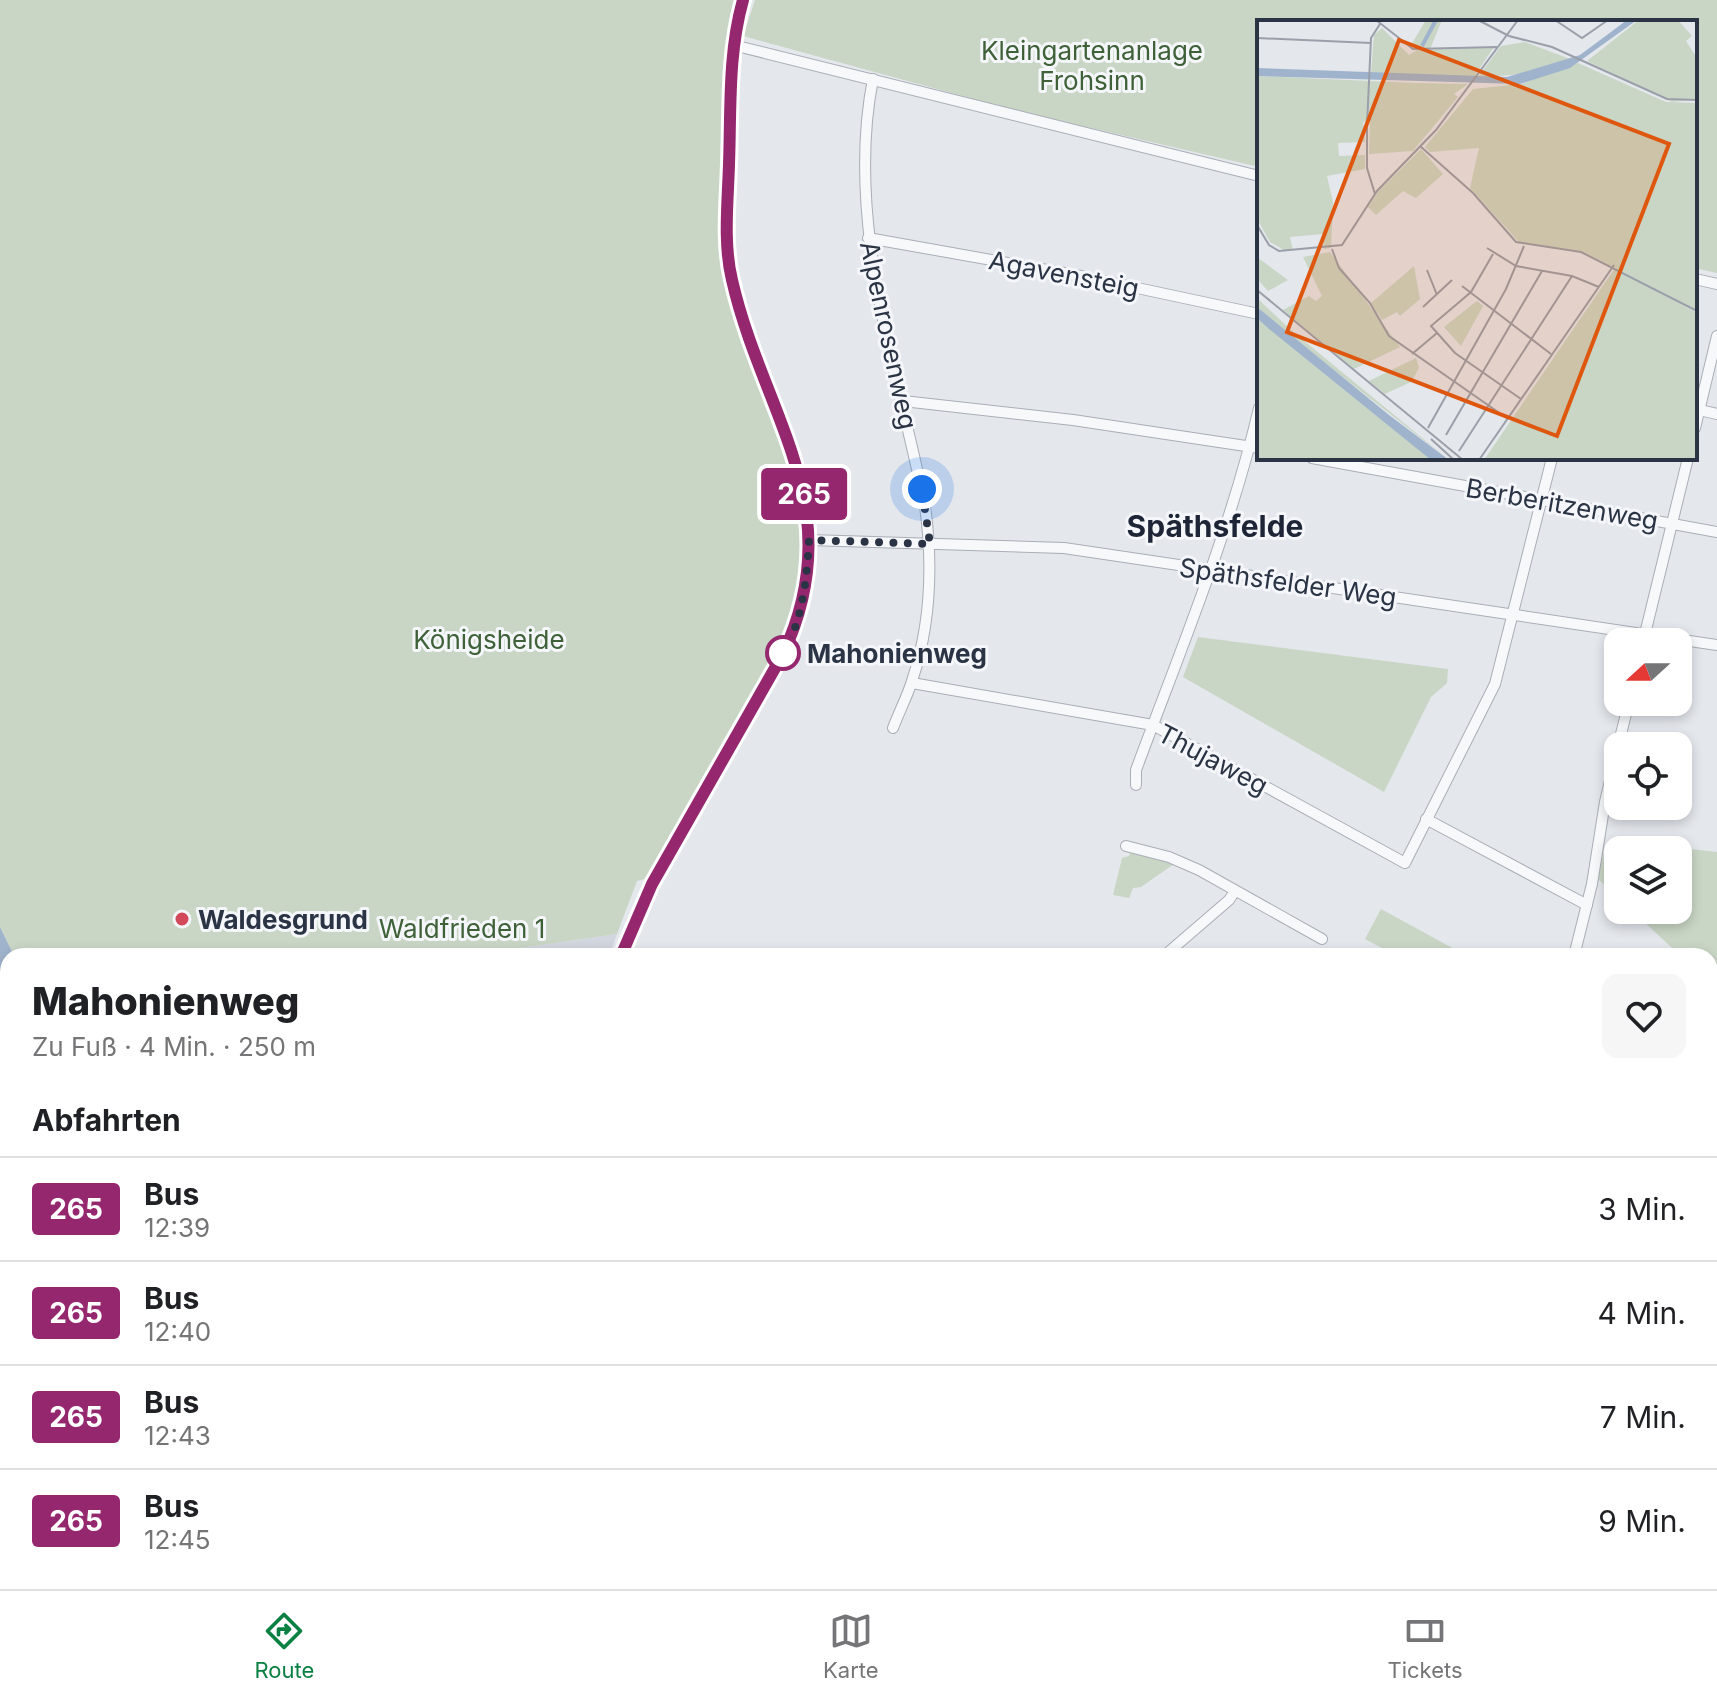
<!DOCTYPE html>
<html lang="de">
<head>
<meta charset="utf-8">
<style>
	body { margin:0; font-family:Inter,sans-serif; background:#f6f6f6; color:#202124; height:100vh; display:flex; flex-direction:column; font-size:30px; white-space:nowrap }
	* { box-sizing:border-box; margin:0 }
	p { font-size:26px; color:#757577 }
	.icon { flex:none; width:44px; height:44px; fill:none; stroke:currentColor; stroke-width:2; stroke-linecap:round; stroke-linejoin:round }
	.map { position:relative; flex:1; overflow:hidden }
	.side { position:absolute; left:0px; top:948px; width:1718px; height:642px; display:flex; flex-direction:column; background:#fff; border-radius:24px 24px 0 0; box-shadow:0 4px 12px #0003 }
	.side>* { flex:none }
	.badge { padding:0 16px; border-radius:6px; font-size:28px; line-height:52px }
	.needle { width:52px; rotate:249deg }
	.tools { position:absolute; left:1604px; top:628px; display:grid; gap:16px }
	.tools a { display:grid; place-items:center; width:88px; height:88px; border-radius:16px; background:#fff; box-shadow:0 4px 12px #0003; font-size:40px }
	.you { position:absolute; width:40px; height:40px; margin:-20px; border:6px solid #fff; border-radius:50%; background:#1a73e8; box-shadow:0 0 0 12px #1a73e833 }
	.map>.badge { position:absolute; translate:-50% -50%; box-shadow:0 0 0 4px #fff }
	h2 { padding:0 32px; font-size:30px; line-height:72px }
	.round { display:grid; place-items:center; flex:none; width:84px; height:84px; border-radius:16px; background:#f6f6f6 }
	.summary { display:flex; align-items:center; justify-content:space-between; height:136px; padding:0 32px }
	h1 { font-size:38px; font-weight:800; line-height:60px }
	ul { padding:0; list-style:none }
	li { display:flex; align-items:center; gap:24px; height:104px; padding:0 32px; border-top:2px solid #e0e0e0 }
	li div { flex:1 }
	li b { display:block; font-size:30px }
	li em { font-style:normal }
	li .badge { min-width:88px; font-weight:700; text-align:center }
	.tab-bar { display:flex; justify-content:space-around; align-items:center; height:112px; border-top:2px solid #e0e0e0; background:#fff; font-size:22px; color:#757577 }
	.tab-bar a { display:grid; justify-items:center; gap:4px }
	.tab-bar .active { color:#0b8043 }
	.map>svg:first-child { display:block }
	.built { fill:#d2d6de }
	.green { fill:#c9d6c5 }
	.water { fill:#9fb4cc }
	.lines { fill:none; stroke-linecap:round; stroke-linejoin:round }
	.minor-casing { stroke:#a9aeb7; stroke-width:12 }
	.major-casing { stroke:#a3abb8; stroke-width:14 }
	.highway-casing { stroke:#8b94a3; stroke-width:16 }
	.minor { stroke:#f7f8fa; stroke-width:10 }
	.major { stroke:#fff; stroke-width:12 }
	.highway { stroke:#fff; stroke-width:14 }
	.line-casing { stroke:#fff; stroke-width:18 }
	.line { stroke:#95276e; stroke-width:12 }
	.walk { stroke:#2b3445; stroke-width:8; stroke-dasharray:0 14.4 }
	.stop-dot { fill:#fff; stroke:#95276e; stroke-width:4 }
	.poi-dot { fill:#d1495b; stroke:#f4f6f9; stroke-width:3 }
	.labels { text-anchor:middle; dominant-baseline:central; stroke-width:6; stroke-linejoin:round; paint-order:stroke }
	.park-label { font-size:26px; fill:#3f6138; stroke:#f4f6f9 }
	.street-label { font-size:26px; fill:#2b3445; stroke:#f4f6f9 }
	.stop-label { font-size:26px; font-weight:bold; fill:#2b3445; stroke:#f4f6f9; text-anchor:start }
	.poi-label { font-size:26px; font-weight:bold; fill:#2b3445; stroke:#f4f6f9; text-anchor:start }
	.quarter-label { font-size:30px; font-weight:bold; fill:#1d2536; stroke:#f4f6f9 }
	.inset-river { fill:none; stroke:#9fb4cc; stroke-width:4 }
	.inset-road { fill:none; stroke:#9a9fa9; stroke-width:2 }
	.view { fill:#df570f; fill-opacity:0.15; stroke:#df570f; stroke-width:4 }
	.inset-edge { fill:none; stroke:#2b3445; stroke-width:4 }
</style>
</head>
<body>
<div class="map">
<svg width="1717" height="1589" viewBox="0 0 1717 1589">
	<rect width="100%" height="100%" fill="#e4e7ec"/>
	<path class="built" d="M617,934L609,956H464Z"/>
	<g class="green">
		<path d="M0,0H737L728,43L723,211L733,303L795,476L804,532L802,577L785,640L652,877L637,881L617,934L464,956H14L0,927Z"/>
		<path d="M755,0H1717V273L1695,268V22H1259V167L1010,109L743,36Z"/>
		<path d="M1198,637L1448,669L1447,683L1431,697L1384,792L1183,677Z"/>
		<path d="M1639,843L1717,852V990L1710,983V956H1681L1631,910H1678V850H1618V898L1597,878L1604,853Z"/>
		<path d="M1131,850L1174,864L1141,887L1133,888L1129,898L1113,895L1122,858L1129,856Z"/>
		<path d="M1381,909L1467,956H1397L1365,939Z"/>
		<path d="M0,1010L8,1027V1104L0,1101Z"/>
		<path d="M1710,1110L1717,1117V1349L1710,1370Z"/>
		<path d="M0,1122L8,1124V1440L0,1412Z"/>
		<path d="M31,1582H197L200,1589H29Z"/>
		<path d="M241,1582H475L478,1589H244Z"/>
		<path d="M675,1582H779L784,1589H678Z"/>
		<path d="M1051,1582H1174L1158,1589H1023Z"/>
		<path d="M1254,1582H1370L1363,1589H1260Z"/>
		<path d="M1532,1582H1643L1641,1589H1540Z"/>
	</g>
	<path class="water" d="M0,927L14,956H8V1027L0,1010Z"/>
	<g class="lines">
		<g class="minor-casing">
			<g id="minor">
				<path d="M733,45L1259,176"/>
				<path d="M873,79C845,219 897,369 925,506C933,565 931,624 912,681C907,697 899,712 893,728"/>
				<path d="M868,238L1081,276L1259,314"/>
				<path d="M1695,279L1717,284"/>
				<path d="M903,401L1073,420L1259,448"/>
				<path d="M1695,409L1717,414"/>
				<path d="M1695,428L1717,336"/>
				<path d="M1312,458L1717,532"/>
				<path d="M809,540L1064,548L1717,645"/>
				<path d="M1643,642L1688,458"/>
				<path d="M912,683L1153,725L1405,863L1495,684L1552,458"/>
				<path d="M1618,746L1629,702"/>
				<path d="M1136,785V770C1180,651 1230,532 1259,408"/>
				<path d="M1426,819L1587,905"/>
				<path d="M1126,846L1169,857L1199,870L1322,939"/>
				<path d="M621,956L652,884L783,654C835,541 795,460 756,352C747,327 736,303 731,277C724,242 728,204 729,168C730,112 727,54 743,0"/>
				<path d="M1164,956L1229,900L1235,891"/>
				<path d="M1574,956L1592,884L1605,802L1618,747"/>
				<path d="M0,1428L8,1462"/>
				<path d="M4,1589L8,1577"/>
				<path d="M489,1589L511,1582"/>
			</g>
		</g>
		<g class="major-casing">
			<g id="major">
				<path d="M0,1112L8,1114"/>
				<path d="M1239,1582L1243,1589"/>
			</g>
		</g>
		<g class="highway-casing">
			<g id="highway">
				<path d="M1710,1433L1717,1411"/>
				<path d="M1710,1491L1717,1469"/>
				<path d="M1659,1589L1662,1582"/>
				<path d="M1677,1589L1679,1582"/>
			</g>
		</g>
		<use href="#minor" class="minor"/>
		<use href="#major" class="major"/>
		<use href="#highway" class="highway"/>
	</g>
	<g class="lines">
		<g class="line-casing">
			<path id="line" d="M621,956L652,884L783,654C852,507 763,416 732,280C723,243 728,201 729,164C731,109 728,53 743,0"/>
		</g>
		<use href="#line" class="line"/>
		<path class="walk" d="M783,653C802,624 807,578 809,540L930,544L922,489"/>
	</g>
	<circle class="stop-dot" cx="783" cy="653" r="16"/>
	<circle class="poi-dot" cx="182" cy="919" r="8"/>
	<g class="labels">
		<g class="park-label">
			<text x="1092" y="50">Kleingartenanlage<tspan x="1092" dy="30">Frohsinn</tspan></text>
			<text x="489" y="639">Königsheide</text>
			<text x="462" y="928">Waldfrieden 1</text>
		</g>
		<g class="street-label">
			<text transform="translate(1064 274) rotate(11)">Agavensteig</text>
			<text transform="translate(889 335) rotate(78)">Alpenrosenweg</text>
			<text transform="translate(1562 504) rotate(10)">Berberitzenweg</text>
			<text transform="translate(1288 582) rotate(8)">Späthsfelder Weg</text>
			<text transform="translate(1213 759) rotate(28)">Thujaweg</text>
		</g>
		<g class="stop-label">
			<text x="807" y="653">Mahonienweg</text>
		</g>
		<g class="poi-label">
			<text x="198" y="919">Waldesgrund</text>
		</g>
		<g class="quarter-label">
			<text x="1215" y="526">Späthsfelde</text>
		</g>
	</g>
	<g transform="translate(1257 20)">
		<rect width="440" height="440" fill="#e4e7ec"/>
		<path d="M169,0H185L173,29L154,25ZM382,0H421L435,16L429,21L440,38V79L415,82L330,41ZM125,8L152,35L160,30L237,27L216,58L114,53L117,15ZM268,22L313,39L264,54L220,58L244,26ZM321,43L409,82L440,83V290L324,231L262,222L213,168L222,128L173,132L168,127L216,69L264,64ZM0,56L158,63L211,64L197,74L201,77L156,131L112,134L113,101L106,102L108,122L81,123L82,136L108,135V149L70,156L76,182L74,228L67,229L66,214L33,217L36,230H27L13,222L0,199ZM164,129L186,154L159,178L146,171L119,195L111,187L121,172ZM73,232L143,327L97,349L26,290L52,276L59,281L65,276L46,237ZM0,237L31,260L11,271L0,259ZM157,246L163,279L143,296L140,292L125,300L114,283ZM358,248L440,293V440H227ZM0,278L35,311L192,440L23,308L0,287ZM220,281L226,286L204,326L187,307ZM0,298L153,421L174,440H0ZM159,338L162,348L154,362L128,374L112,361Z" fill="#c9d6c5"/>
		<path d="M370,0H380L313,48L263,64L0,56V48L250,57L323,35ZM0,287L132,395L192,440H174L12,309L0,298Z" fill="#9fb4cc"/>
		<path class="inset-river" d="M165,26L179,0"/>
		<path class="inset-road" d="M119,0L156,29L240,27M221,0L252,16L295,27L410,79L440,80M298,0L325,18L351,0M0,18L114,23M163,126L216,173L259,222L324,232L440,291M118,174L110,148V105L114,18L123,4M0,205L12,225L22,231L85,225L120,171L179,110L261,0M230,228L259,246L315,256L342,267M75,229L82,248L113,283L132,316L251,399M236,234L214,272L174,306L198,333L264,379M170,250L180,275M205,266L294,334M0,270L206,440M166,287L195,260M155,334L180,313M171,408L249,269L267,226M189,415L285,251M174,419L197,440M202,431L315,256M222,440L357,245"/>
		<path class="view" d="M142,20L412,124L300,416L30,312Z"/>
		<rect width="440" height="440" class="inset-edge"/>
	</g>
</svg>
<div class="tools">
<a><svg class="needle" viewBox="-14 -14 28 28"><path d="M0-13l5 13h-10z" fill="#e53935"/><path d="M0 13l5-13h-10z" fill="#757577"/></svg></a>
<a><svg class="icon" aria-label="locate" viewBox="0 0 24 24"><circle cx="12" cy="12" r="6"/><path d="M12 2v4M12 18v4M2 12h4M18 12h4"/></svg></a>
<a><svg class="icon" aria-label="layers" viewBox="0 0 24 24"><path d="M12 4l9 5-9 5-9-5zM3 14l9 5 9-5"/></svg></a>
</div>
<div class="you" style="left:922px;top:489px"></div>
<b class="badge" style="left:804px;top:494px;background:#95276e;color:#fff">265</b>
<section class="side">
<div class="summary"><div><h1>Mahonienweg</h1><p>Zu Fuß · 4 Min. · 250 m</p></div><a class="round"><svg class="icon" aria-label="heart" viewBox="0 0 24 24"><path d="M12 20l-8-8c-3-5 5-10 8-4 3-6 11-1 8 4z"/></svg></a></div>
<h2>Abfahrten</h2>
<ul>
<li><span class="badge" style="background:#95276e;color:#fff">265</span><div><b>Bus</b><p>12:39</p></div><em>3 Min.</em></li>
<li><span class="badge" style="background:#95276e;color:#fff">265</span><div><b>Bus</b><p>12:40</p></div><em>4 Min.</em></li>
<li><span class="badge" style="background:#95276e;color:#fff">265</span><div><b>Bus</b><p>12:43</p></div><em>7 Min.</em></li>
<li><span class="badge" style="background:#95276e;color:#fff">265</span><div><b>Bus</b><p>12:45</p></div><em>9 Min.</em></li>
</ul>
</section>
</div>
<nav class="tab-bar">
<a class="active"><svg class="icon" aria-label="directions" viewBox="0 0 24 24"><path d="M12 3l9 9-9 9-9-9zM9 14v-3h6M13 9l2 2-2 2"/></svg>Route</a>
<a><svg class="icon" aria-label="map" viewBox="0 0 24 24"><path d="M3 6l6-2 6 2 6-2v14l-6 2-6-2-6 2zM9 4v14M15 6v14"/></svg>Karte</a>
<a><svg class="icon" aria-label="tickets" viewBox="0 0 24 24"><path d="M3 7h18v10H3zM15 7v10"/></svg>Tickets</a>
</nav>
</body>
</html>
